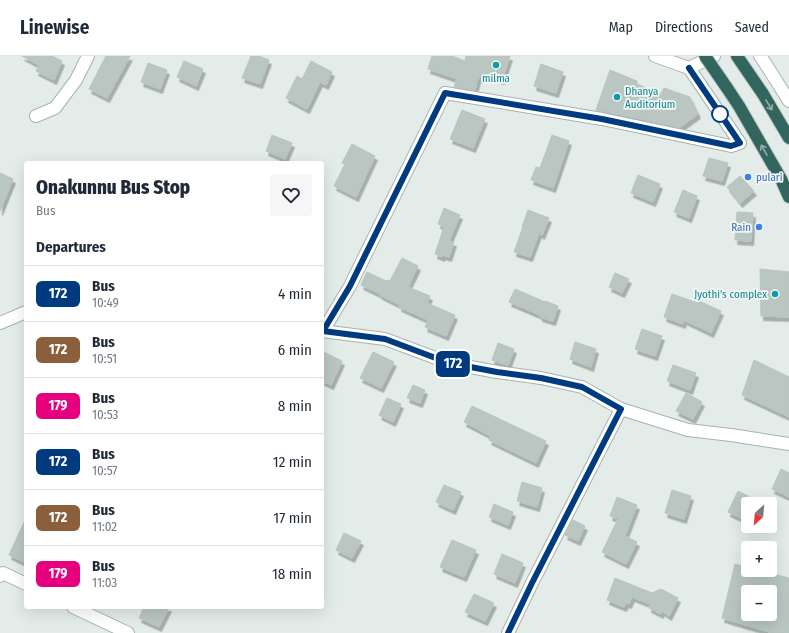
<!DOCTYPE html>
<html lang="en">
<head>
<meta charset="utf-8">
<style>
	body { margin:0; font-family:"Fira Sans Condensed",sans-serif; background:#f6f6f7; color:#1f2937; height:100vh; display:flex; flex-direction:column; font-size:15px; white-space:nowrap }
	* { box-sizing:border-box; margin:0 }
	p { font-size:13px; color:#747a83 }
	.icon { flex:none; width:22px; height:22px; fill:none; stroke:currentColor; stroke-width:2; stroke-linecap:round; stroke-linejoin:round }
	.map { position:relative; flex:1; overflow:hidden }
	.details { position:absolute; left:24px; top:105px; width:300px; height:448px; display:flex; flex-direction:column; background:#fff; border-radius:4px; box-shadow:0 4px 16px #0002 }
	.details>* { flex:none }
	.badge { padding:0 8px; border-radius:6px; font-size:14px; line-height:26px }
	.needle { width:26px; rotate:206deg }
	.buttons { position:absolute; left:741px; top:441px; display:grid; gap:8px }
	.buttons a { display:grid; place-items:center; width:36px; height:36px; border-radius:4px; background:#fff; box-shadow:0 4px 16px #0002; font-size:20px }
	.map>.badge { position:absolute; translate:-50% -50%; box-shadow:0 0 0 2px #fff }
	h2 { padding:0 12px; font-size:15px; line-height:36px }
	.round { display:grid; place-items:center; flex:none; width:42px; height:42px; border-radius:4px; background:#f6f6f7 }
	.summary { display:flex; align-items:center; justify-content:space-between; height:68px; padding:0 12px }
	h1 { font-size:19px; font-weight:800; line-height:30px }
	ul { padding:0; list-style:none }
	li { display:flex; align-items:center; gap:12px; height:56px; padding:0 12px; border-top:1px solid #e0e1e3 }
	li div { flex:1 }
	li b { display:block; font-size:15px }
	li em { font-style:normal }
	li .badge { min-width:44px; font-weight:700; text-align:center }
	header { display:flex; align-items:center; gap:24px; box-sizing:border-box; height:56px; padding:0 20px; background:#fff; border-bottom:1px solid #e0e1e3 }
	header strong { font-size:19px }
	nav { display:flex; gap:22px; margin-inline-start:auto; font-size:14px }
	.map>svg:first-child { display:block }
	.building { fill:#b9c6c2; stroke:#b6c5c0; fill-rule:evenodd; filter:url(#shadow) }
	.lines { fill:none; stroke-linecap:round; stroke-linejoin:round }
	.minor-casing { stroke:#a6b3b0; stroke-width:14 }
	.highway-casing { stroke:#c2c8c7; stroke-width:14 }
	.minor { stroke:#fff; stroke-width:12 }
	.highway { stroke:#33655f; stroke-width:12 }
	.highway-bridge-casing { stroke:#c2c8c7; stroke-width:14; stroke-linecap:butt }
	.highway-bridge { stroke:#33655f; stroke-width:12 }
	.oneway { stroke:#93aeaa }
	.line-casing { stroke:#fff; stroke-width:9 }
	.line { stroke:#003b80; stroke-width:6 }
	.culture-dot { fill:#0f9aa8; stroke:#f3f8f6; stroke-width:1.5 }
	.stop-dot { fill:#fff; stroke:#003b80; stroke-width:2 }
	.shop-dot { fill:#3f7fe0; stroke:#f3f8f6; stroke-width:1.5 }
	.labels { text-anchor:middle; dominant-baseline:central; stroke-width:3.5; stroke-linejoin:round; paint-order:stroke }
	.culture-label { font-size:11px; fill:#0d838f; stroke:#f3f8f6 }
	.shop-label { font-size:11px; fill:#366cbe; stroke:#f3f8f6; text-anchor:start }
</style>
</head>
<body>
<header>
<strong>Linewise</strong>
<nav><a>Map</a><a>Directions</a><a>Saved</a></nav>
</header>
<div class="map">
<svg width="789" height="577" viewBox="0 0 789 577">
	<defs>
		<filter id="shadow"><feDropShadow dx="2.5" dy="4.5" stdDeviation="0" flood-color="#0004"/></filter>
	</defs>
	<rect width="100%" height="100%" fill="#e3ece9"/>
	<g class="building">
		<path d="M22,0H52L62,5L54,24L36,15L39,9Z"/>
		<path d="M106,0H130L107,42L89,33Z"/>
		<path d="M251,0H259L269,4L260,28L242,22Z"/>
		<path d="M432,0H452L465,5L466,0H510L502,24L481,17L479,23L478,22L475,34L454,31L457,23L428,13Z"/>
		<path d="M184,5L203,13L196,30L177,21Z"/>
		<path d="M311,5L332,16L326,29L320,26L307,53L286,42L297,20L302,23Z"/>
		<path d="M148,7L167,14L160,33L141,26Z"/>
		<path d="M541,8L563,16L556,37L534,30Z"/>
		<path d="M610,14L637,25V28L661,38L664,32L690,41L698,58L679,72L642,63L596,54Z"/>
		<path d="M462,54L485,63L473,92L450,83Z"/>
		<path d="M272,79L292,87L285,103L266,95Z"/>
		<path d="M552,79L569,85L553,132L531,124L536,111L540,112Z"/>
		<path d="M352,88L375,100L356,141L334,130L345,108L342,107Z"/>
		<path d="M709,102L728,107L722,125L703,120Z"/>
		<path d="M0,117L13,123L0,155Z"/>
		<path d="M638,119L660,128L653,146L631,137Z"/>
		<path d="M740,120L754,135L740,147L727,131Z"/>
		<path d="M683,134L697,140L689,162L674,156Z"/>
		<path d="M444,152L460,159L449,185L454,186L449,201L443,199L442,201L435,198L444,171L438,168Z"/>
		<path d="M528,154L549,162L542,179L539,177L530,201L514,196L523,171H522Z"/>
		<path d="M737,156L753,157L751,185L735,184Z"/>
		<path d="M402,202L418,210L408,231L430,240L427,247L455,259L446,280L425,271L428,264L399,251L400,249L380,239V238L361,229L367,216L386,225L387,224L390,225Z"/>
		<path d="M760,213L789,216V261L761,260Z"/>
		<path d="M615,217L629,223L622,237L609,231Z"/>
		<path d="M515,233L545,246V245L558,250L553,265L540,261V259L509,246Z"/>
		<path d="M672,238L698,247L699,245L721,255L711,277L684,264L683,268L664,261Z"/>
		<path d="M642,273L662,280L655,300L635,293Z"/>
		<path d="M575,286L596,293L591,311L570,303Z"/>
		<path d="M498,287L514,293L508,309L492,304Z"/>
		<path d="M322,295L342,305L331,329L322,325Z"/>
		<path d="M373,296L394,306L381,332L360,322Z"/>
		<path d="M754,304L789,321V361L742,339Z"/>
		<path d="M673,309L696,317L690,334L667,325Z"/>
		<path d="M413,329L425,334L420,347L407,342Z"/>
		<path d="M686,337L702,346L693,363L676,355Z"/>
		<path d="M387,342L401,348L393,366L379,359Z"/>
		<path d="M472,350L546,385L536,407L489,384L491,380L464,366Z"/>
		<path d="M781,413L789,417V441L772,433Z"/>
		<path d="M522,426L542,432L537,451L517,445Z"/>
		<path d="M444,429L461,436L453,454L436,446Z"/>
		<path d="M672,434L691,440L684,463L665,457Z"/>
		<path d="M738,435L748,440V458L745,464L728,456Z"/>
		<path d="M617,441L637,449L625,480L637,486L626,508L602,496L618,463L610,460Z"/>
		<path d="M494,448L513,456L508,469L489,461Z"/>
		<path d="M26,462V507L9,499Z"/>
		<path d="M573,464L585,470L578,485L565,479Z"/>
		<path d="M344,477L361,485L352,502L336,494Z"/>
		<path d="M452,484L476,494L464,521L440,511Z"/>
		<path d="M502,498L523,507L515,527L494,518Z"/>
		<path d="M735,508L748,512V514H757L789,522V577H773L722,562ZM748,536H770V558H748Z"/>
		<path d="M615,522L652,537L661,533L678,542L669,560L662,555L661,558L649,552L650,548L632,541L629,548L626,547L624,551L607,544Z"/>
		<path d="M474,538L494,547L485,565L465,556Z"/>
		<path d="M144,551H169L159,571L139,562Z"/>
	</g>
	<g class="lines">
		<g class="minor-casing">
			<g id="minor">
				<path d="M655,0L689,12L714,0"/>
				<path d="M760,0L765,7L789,45"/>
				<path d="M36,60L55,52L76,24L88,0"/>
				<path d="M0,267L26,256"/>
				<path d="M322,275L385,283L449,307L497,316L541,322L582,331L621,353L688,374L731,379L789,388"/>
				<path d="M323,275L350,230L445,37L602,63L731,90L740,87L689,12"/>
				<path d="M0,520L3,517L26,528"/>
				<path d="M73,551L128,577"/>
				<path d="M508,577L532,527L621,353"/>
			</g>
		</g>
		<g class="highway-casing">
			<g id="highway">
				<path d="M737,0L763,38L789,82"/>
				<path d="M727,32L739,50L781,123L789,141"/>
			</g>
		</g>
		<use href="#minor" class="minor"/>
		<use href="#highway" class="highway"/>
		<g class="highway-bridge-casing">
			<path id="highway-bridge" d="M705,0L727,32"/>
		</g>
		<use href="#highway-bridge" class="highway-bridge"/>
	</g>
	<defs><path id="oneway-shaft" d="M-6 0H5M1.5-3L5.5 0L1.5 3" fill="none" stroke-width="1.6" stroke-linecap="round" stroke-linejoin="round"/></defs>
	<g class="oneway">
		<use href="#oneway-shaft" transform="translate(769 49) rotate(59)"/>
		<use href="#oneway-shaft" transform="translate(764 94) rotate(-120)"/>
	</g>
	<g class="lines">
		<g class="line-casing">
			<path id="line" d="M508,577L532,527L621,353L582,331L541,322L497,316L449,307L385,283L323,275L350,230L445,37L602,63L731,90L740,87L689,12"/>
		</g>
		<use href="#line" class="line"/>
	</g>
	<g class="culture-dot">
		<circle cx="496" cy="9" r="4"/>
		<circle cx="617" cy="41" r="4"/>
		<circle cx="775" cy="238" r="4"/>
	</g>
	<circle class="stop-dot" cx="720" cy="58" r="8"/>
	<g class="shop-dot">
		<circle cx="748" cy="121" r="4"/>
		<circle cx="759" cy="171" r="4"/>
	</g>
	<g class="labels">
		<g class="culture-label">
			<text x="496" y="22">milma</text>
			<text x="625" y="35" text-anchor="start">Dhanya<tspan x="625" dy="13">Auditorium</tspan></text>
			<text x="767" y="238" text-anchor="end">Jyothi's complex</text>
		</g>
		<g class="shop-label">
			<text x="756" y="121">pulari</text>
			<text x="751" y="171" text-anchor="end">Rain</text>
		</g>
	</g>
</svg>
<div class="buttons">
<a><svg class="needle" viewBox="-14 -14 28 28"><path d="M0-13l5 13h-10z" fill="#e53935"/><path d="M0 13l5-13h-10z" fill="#747a83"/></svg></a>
<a>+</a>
<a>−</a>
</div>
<b class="badge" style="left:453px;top:308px;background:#003b80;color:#fff">172</b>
<section class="details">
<div class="summary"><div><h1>Onakunnu Bus Stop</h1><p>Bus</p></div><a class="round"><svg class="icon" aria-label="heart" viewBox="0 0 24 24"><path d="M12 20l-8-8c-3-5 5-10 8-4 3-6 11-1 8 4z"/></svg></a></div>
<h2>Departures</h2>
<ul>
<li><span class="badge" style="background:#003b80;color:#fff">172</span><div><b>Bus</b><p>10:49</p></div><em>4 min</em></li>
<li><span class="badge" style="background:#8b5e3c;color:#fff">172</span><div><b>Bus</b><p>10:51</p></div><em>6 min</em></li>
<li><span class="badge" style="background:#e6007e;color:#fff">179</span><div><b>Bus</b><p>10:53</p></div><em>8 min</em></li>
<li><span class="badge" style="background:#003b80;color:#fff">172</span><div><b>Bus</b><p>10:57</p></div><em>12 min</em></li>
<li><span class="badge" style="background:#8b5e3c;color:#fff">172</span><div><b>Bus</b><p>11:02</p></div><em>17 min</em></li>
<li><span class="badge" style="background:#e6007e;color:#fff">179</span><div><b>Bus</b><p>11:03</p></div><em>18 min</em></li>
</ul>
</section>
</div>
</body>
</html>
